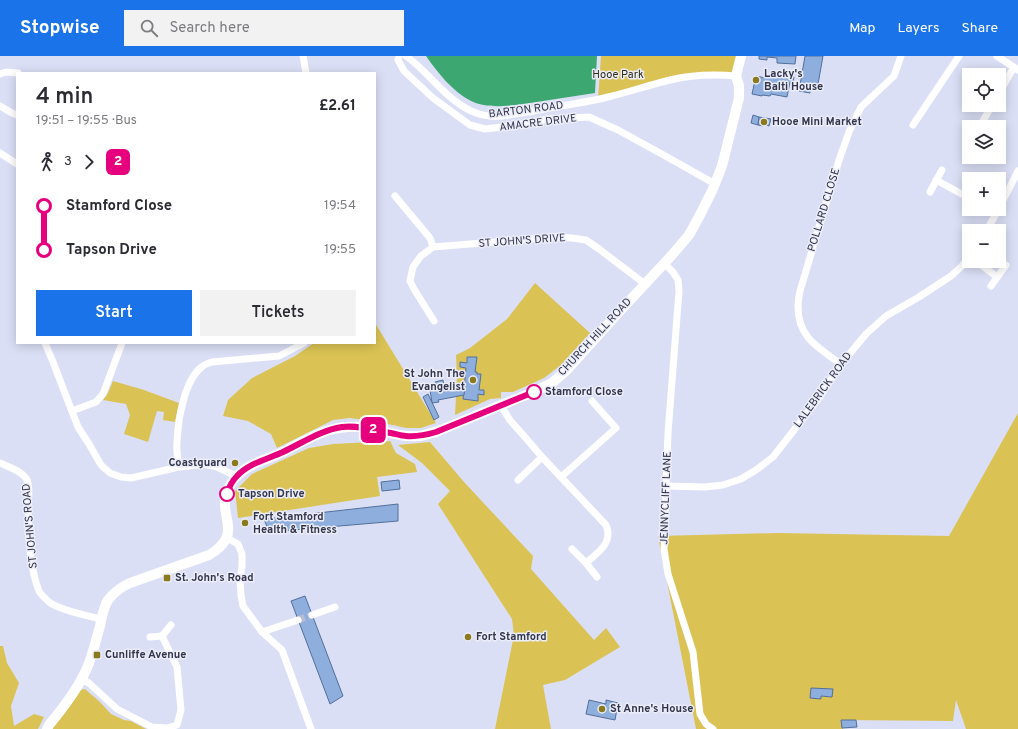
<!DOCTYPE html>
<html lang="en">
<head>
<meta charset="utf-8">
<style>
	body { margin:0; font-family:Overpass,sans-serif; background:#f2f2f3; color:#2b2b33; height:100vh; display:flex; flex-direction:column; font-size:15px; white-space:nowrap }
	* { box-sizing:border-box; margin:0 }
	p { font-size:13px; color:#7c7c81 }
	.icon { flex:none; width:22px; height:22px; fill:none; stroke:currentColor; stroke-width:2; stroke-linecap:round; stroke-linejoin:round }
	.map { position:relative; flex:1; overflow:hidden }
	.side { position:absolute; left:16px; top:16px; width:360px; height:272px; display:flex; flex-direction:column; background:#fff; border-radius:0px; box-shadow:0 2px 10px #0003 }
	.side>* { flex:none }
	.badge { padding:0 8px; border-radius:6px; font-size:14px; line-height:26px }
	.controls { position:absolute; left:962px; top:12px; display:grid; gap:8px }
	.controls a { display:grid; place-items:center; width:44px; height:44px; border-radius:0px; background:#fff; box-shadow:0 2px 10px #0003; font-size:20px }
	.map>.badge { position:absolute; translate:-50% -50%; box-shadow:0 0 0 2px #fff }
	.legs { display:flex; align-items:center; gap:6px; height:44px; padding:0 20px; font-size:13px }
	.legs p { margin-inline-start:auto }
	.head { display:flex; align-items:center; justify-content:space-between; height:68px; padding:0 20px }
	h1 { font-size:22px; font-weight:600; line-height:30px }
	.action { display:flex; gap:8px; margin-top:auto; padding:8px 20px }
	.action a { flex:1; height:46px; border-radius:0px; background:#1a73e8; color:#fff; font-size:16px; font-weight:600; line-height:46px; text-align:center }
	.action a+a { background:#f2f2f3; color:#2b2b33 }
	ul { padding:0 20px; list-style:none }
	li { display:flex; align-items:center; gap:14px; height:44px; font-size:15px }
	li i { display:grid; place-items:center; width:6px; height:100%; margin:0 5px; background:currentColor }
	li i::after { content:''; width:10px; height:10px; margin:-5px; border:3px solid; border-radius:50%; background:#fff }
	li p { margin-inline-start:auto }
	li:first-child i { background:linear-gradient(#0000 50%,currentColor 0) }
	li:last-child i { background:linear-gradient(currentColor 50%,#0000 0) }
	header { display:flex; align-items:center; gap:24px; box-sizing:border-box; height:56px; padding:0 20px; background:#1a73e8; color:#fff }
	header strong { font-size:19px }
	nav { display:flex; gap:22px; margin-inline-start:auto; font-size:14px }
	.search { width:280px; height:36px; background:#f2f2f3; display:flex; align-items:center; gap:10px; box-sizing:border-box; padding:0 14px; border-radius:0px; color:#7c7c81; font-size:15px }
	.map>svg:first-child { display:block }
	.green { fill:#dac354 }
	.water { fill:#3da772 }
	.building { fill:#8eaedd; stroke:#52709b }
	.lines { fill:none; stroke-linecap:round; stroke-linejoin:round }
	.street-tunnel { stroke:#b9bdd3; stroke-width:7; stroke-dasharray:7 3.5; stroke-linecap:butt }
	.street { stroke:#fff; stroke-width:7 }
	.secondary { stroke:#fff; stroke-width:10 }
	.line-1-casing { stroke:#fff; stroke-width:9 }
	.line-1 { stroke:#e6007e; stroke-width:6 }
	.poi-dot { fill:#8b791e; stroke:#ebedf8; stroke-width:1.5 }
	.stop-1-dot { fill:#fff; stroke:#e6007e; stroke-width:2 }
	.labels { text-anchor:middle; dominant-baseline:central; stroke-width:3; stroke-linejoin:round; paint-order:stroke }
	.poi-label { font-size:11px; font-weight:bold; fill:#32354b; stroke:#ebedf8; text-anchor:start }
	.park-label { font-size:11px; fill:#2e2912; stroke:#ebedf8 }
	.street-label { font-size:11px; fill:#32354b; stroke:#ebedf8 }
	.stop-label { font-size:11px; font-weight:bold; fill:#32354b; stroke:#ebedf8; text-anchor:start }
</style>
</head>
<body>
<header>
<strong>Stopwise</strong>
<div class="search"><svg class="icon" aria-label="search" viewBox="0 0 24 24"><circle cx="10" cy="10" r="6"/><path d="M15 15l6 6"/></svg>Search here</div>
<nav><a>Map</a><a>Layers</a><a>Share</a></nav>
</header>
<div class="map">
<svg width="1018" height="673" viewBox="0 0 1018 673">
	<rect width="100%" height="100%" fill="#dbdff5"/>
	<g class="green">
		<path d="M601,0H741L736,20L699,19L598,43Z"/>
		<path d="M535,227L590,277L561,309L544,322L513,336H501V342L490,343L455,359L457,322L456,299L470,292L507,263Z"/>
		<path d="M375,267L436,367L421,372H406L379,366L350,362L333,364L277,392L271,378L248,365L223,360L228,344L252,322L295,300L314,287H375Z"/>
		<path d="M113,325L144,334L179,347L175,366L163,364L164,356L157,355L148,386L124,378L130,359L126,348L103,344L108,337Z"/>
		<path d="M1018,357V673H966L956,644L953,665L842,664L843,673H696L658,480L778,477L949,480Z"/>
		<path d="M390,385L396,397L415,408L417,416L377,421L380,440L238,462L235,435L252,418L309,392L333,388Z"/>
		<path d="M430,386L464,426L533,500L531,513L594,584L606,572L620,591L565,624L543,629L551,673H495L514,579L512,563L438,448L450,435L422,407L398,389Z"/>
		<path d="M0,590H3L7,607L19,627L11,650L14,670L34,658L44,661L38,673H0Z"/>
		<path d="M85,633L100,646L111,658L124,664L131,665L146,673H52L80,634Z"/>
	</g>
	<path class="water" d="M426,0H597L595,37C578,40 560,42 543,45C522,48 491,55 471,45C452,35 438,17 426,0Z"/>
	<g class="building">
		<path d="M759,0H796L795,8L777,7V2L767,1V4L759,3Z"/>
		<path d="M805,0H823L817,34L810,33V37L799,35Z"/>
		<path d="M765,19L773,21V19L782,21V19L794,21L793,27L790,26L787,41L771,38L770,40L762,39V40L752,38L756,20L765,22Z"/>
		<path d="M753,59L759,61L758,69L751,67Z"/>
		<path d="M759,61L771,63L769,70L763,68V70L758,69Z"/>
		<path d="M467,301H477L475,316H477V318H481L479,334H484V339L478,338V345L463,343L466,312L460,311V306L467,307Z"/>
		<path d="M443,324L444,331L456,329L465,330L464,339L438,344L439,346L432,347L430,334L436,333L435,326Z"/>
		<path d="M428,338L439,361L434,364L423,341Z"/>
		<path d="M399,424L400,433L382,435L381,426Z"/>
		<path d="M398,448V465L269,476L264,463Z"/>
		<path d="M305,540L343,640L330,648L291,545Z"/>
		<path d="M811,632L833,633L832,641L821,640V643L810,642Z"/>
		<path d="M589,644L606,648V644L618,647L615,664L586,658Z"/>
		<path d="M841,664H856L857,671L842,672Z"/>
	</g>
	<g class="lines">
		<path class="street-tunnel" d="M298,564L312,559"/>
		<g class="street">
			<path d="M303,0L306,17"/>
			<path d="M399,0L398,4L404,15L433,42L470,69L485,73L511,70L548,63L589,61L618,74L669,102L715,128"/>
			<path d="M406,0C430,17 447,46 476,57C494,64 515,58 533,55C558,50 584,47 608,41C629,36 649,29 670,24C691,19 714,18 736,20"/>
			<path d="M997,0L1018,14"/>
			<path d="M0,18L6,16L18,17"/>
			<path d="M999,37L1014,11"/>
			<path d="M0,50L12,57L17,59"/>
			<path d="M983,65L992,49"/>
			<path d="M913,69L959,0"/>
			<path d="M0,97L17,108"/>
			<path d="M936,124L969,142"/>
			<path d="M930,136L942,114"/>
			<path d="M395,140L430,182L433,191"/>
			<path d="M999,152L1018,115"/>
			<path d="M988,153L996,158"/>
			<path d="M986,175L999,153"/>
			<path d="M976,205L997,221"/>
			<path d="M664,207L673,216L678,224L679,235L668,377L666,430L665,475L664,493L668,518L693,596L700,658L706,668L713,673"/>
			<path d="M991,230L1006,209"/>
			<path d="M434,265L414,233L410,225L413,211L421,200L433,191L556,181L572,182L586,184L599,193L645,228"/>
			<path d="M45,287L53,306L78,371L89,388L101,409L110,417L121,421L131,422L179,411L204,408L217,411L236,420"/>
			<path d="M841,308C819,292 798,282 798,251C798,246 799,240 800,235L839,104L849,76L861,51L894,20L901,0"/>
			<path d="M501,349L509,363L524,380L542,401L606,469C614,487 597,497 586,507"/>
			<path d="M72,355L96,346L103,338L122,287"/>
			<path d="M0,407C9,411 20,414 26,422C31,430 28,444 28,453C28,475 30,514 39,535C41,539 46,543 49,546C59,554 88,560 101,563"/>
			<path d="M179,411C178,403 176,394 177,386C178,365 184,323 203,310C205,308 209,307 212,306L279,300L304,287"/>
			<path d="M561,421L616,372L592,345"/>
			<path d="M518,424L542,401"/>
			<path d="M666,430L705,431L723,429L741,423L756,414L773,401L819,342L841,308L866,278L886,260L919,241L951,220L962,210L969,201"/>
			<path d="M227,482L238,488L242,498V510L240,524L241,539L243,550L262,576L282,594L311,673"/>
			<path d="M572,493L586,507L597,521"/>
			<path d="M312,559L335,551"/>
			<path d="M262,576L298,564"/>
			<path d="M162,580L171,569"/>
			<path d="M81,623L89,627L117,653L152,671L167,672L177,669L181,654L177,611L162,580L150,581"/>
		</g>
		<path class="secondary" d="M47,673L49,669C64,651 78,633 87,612C93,598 96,584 100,570C102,561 103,552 108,544C114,536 121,531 130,527L209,499C216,495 222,490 226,483C232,472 224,458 225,447C225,437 230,427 237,420C249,407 269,403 285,395C298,388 312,380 326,375C337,372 350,370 362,371C381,373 399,382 418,380C424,380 430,377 436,376L533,336L552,327L566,315L619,256L672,199L689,179L700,159L713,133L722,110L739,42V30L736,20L741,0"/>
	</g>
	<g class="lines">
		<g class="line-1-casing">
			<path id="line-1" d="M227,438C229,431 232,425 237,420C249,407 268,403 283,396C302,387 321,374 342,371C358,369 375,374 391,377C396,378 401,380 406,380C417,381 426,379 436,376L534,336"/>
		</g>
		<use href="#line-1" class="line-1"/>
	</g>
	<g class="poi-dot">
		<circle cx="756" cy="24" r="4"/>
		<circle cx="764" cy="66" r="4"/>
		<circle cx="473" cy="324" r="4"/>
		<circle cx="235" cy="407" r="4"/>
		<circle cx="245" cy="467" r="4"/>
		<rect x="163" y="518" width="8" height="8" rx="2"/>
		<circle cx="468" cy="581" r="4"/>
		<rect x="93" y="595" width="8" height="8" rx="2"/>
		<circle cx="602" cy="653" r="4"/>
	</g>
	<g class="stop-1-dot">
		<circle cx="534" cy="336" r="7"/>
		<circle cx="227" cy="438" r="7"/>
	</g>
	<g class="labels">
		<g class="poi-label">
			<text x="764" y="18">Lacky's<tspan x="764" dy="13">Balti House</tspan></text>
			<text x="772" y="66">Hooe Mini Market</text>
			<text x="465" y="318" text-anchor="end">St John The<tspan x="465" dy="13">Evangelist</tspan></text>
			<text x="227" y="407" text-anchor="end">Coastguard</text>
			<text x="253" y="461">Fort Stamford<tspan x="253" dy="13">Health &amp; Fitness</tspan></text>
			<text x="175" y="522">St. John's Road</text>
			<text x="476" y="581">Fort Stamford</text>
			<text x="105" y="599">Cunliffe Avenue</text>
			<text x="610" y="653">St Anne's House</text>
		</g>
		<g class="park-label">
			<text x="618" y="19">Hooe Park</text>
		</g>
		<g class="street-label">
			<text transform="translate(526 54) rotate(-7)">BARTON ROAD</text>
			<text transform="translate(538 67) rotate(-7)">AMACRE DRIVE</text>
			<text transform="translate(824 154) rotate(-73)">POLLARD CLOSE</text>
			<text transform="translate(522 185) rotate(-4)">ST JOHN'S DRIVE</text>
			<text transform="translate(595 281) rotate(-47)">CHURCH HILL ROAD</text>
			<text transform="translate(823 334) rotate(-54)">LALEBRICK ROAD</text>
			<text transform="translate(666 442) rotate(-88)">JENNYCLIFF LANE</text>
			<text transform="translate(30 470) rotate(-95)">ST JOHN'S ROAD</text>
		</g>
		<g class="stop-label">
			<text x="545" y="336">Stamford Close</text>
			<text x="238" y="438">Tapson Drive</text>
		</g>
	</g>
</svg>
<div class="controls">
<a><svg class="icon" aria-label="locate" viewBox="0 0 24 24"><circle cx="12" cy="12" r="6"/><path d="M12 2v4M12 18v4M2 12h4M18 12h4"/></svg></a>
<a><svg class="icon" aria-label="layers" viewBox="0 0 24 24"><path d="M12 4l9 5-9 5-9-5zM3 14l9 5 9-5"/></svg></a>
<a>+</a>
<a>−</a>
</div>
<b class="badge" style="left:373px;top:374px;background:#e6007e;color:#fff">2</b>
<section class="side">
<div class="head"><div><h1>4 min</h1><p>19:51 – 19:55 · Bus</p></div><b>£2.61</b></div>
<div class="legs"><svg class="icon" aria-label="walk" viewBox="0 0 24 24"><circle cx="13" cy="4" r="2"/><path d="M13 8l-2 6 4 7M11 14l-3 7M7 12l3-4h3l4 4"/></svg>3<svg class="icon" aria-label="forward" viewBox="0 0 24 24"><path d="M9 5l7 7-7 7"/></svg><b class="badge" style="background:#e6007e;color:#fff">2</b></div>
<ul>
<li><i style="color:#e6007e"></i><b>Stamford Close</b><p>19:54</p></li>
<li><i style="color:#e6007e"></i><b>Tapson Drive</b><p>19:55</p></li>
</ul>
<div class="action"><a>Start</a><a>Tickets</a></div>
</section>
</div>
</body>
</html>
